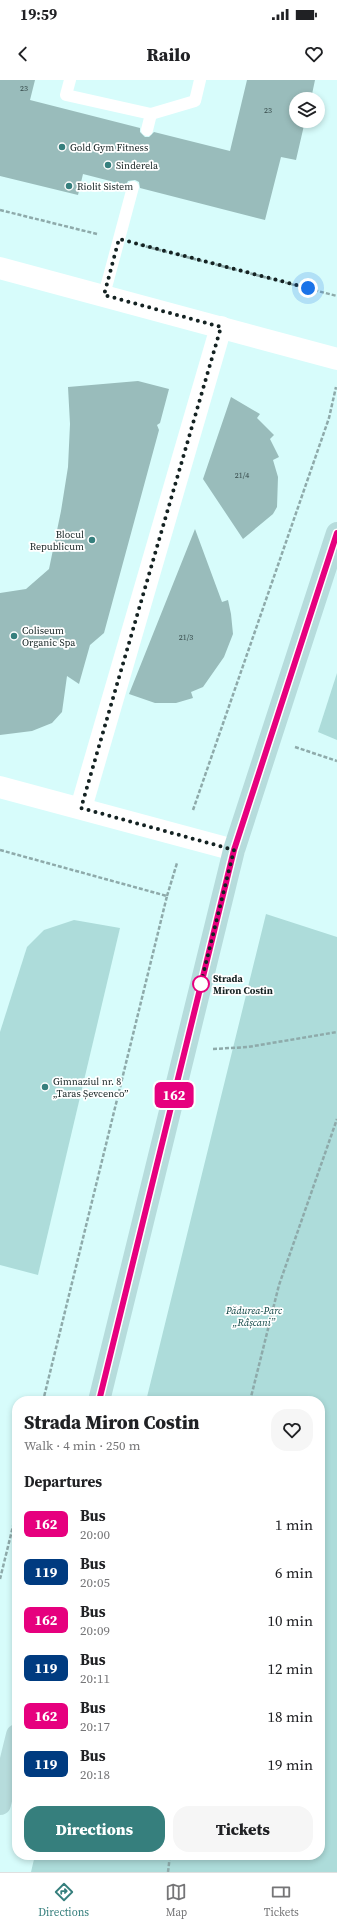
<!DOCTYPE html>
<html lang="en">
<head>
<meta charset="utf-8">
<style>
	body { margin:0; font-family:"Source Serif 4",serif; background:#f6f6f6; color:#202124; height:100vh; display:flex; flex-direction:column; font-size:15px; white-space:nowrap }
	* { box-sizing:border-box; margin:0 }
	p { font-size:13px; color:#757577 }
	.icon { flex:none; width:22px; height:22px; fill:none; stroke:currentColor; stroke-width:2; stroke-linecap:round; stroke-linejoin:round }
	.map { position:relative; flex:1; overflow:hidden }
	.sheet { position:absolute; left:12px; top:1316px; width:313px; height:464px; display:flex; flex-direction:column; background:#fff; border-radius:16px; box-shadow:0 2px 6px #0003 }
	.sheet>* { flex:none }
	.badge { padding:0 8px; border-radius:6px; font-size:14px; line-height:26px }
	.controls { position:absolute; left:289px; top:12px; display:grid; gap:8px }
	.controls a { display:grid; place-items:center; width:36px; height:36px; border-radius:50%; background:#fff; box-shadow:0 2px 6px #0003; font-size:20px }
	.you { position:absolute; width:20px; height:20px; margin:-10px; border:3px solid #fff; border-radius:50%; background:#1a73e8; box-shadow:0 0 0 6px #1a73e833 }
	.map>.badge { position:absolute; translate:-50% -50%; box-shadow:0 0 0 2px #fff }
	h2 { padding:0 12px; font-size:15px; line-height:36px }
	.round { display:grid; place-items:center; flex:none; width:42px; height:42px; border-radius:16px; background:#f6f6f6 }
	.head { display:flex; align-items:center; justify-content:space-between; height:68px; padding:0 12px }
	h1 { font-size:19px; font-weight:800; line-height:30px }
	.cta { display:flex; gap:8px; margin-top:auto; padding:8px 12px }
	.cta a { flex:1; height:46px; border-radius:16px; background:#367f7d; color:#fff; font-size:16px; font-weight:800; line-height:46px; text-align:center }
	.cta a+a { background:#f6f6f6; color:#202124 }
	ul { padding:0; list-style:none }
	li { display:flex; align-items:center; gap:12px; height:48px; padding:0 12px }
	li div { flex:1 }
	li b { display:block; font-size:15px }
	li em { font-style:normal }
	li .badge { min-width:44px; font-weight:700; text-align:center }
	.status { display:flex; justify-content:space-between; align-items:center; height:28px; padding:0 20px; background:#fff; direction:ltr }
	.status svg { height:11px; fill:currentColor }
	header { display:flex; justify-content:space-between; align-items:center; height:52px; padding:0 12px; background:#fff; font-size:18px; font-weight:800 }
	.dock { display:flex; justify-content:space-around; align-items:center; height:56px; border-top:1px solid #e0e0e0; background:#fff; font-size:11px; color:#757577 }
	.dock a { display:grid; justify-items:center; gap:2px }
	.dock .active { color:#367f7d }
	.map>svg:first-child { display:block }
	.green { fill:#addcda }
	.building { fill:#99bcbb }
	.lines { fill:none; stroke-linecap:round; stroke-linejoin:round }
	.path { stroke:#8eaaaa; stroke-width:2.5; stroke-dasharray:4 2; stroke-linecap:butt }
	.service { stroke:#fff; stroke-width:12 }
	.minor { stroke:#fff; stroke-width:22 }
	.tertiary { stroke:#fff; stroke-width:22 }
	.secondary { stroke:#b6dcdc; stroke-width:22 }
	.line-casing { stroke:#fff; stroke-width:9 }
	.line { stroke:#e6007e; stroke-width:6 }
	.walk { stroke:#142222; stroke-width:4; stroke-dasharray:0 7.2 }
	.poi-dot { fill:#367f7d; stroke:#fff; stroke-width:1.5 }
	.stop-dot { fill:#fff; stroke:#e6007e; stroke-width:2 }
	.labels { text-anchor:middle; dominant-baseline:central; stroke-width:3.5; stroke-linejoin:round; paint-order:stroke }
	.number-label { font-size:8px; fill:#354848 }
	.poi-label { font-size:10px; fill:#142222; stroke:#fff; text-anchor:start }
	.stop-label { font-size:10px; font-weight:bold; fill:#142222; stroke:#fff; text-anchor:start }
	.park-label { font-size:10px; font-style:italic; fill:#0d4443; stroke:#fff }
</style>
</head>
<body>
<div class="status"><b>19:59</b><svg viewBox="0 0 49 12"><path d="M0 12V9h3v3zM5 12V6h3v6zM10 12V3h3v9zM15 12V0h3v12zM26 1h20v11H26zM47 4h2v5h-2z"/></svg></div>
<header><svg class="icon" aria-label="back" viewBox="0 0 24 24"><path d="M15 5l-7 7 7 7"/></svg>Railo<svg class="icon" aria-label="heart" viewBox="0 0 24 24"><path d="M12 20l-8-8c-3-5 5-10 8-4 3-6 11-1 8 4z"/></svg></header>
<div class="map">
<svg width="337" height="1792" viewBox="0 0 337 1792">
	<rect width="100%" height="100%" fill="#d7fcfb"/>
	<g class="green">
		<path d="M337,593V660L318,652Z"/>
		<path d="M266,834L337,857V1792H31L35,1775H320V1321H146Z"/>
		<path d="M74,840L120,848L38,1195L0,1185V952L27,867L44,850Z"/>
	</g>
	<g class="building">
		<path d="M0,0H35L30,20L140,48V52L145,57H149L154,52L230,71L247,0H315L311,19H296V41H305L296,80L281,77L265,140L140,108L139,102L135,100L128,101L126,105L83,94L78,115L0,96Z"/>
		<path d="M138,301L169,309L160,343L157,345L159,350L104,553L90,565L79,604L67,596L62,632L52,643L32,651L0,655V513L26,509L49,489L61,431L68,387L70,344L68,307Z"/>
		<path d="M231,317L260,334L257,338L274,355L270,359L279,377L273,380L278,397L277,427L273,434L243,459L203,399Z"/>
		<path d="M195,449L222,522L228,520L231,534L233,554L224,577L203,607L191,612L193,618L176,623H155L129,614Z"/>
	</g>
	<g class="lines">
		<g class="path">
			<path d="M0,130L97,154"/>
			<path d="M140,165L337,216"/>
			<path d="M295,667L337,681"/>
			<path d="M193,730L329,338L336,307"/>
			<path d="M0,770L167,816L43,1321"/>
			<path d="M167,816L177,783"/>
			<path d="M213,969L248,967L337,952"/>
			<path d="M250,1321L279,1205L337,1039"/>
			<path d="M0,1499L17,1430"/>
			<path d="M168,1792L170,1775"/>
		</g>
		<g class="service">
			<path d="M70,0L66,15L151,34L195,21L200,0"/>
			<path d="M147,50L151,34"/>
			<path d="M104,215L133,107"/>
		</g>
		<path class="minor" d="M81,728L221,247"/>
		<g class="tertiary">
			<path d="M0,188L337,279"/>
			<path d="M0,707L234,770"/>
		</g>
		<g class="secondary">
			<path d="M99,1321L234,770L337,453"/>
			<path d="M0,1724L17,1655"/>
		</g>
	</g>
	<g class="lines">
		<g class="line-casing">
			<path id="line" d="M99,1321L234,770L337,453"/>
		</g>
		<use href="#line" class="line"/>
		<path class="walk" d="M201,904L200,907L234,770L81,728L221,247L104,215L119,159L308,208"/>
	</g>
	<g class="poi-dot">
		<circle cx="62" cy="67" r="4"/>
		<circle cx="108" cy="85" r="4"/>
		<circle cx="69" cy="106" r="4"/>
		<circle cx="92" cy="460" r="4"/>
		<circle cx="14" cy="556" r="4"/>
		<circle cx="45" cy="1007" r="4"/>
	</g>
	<circle class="stop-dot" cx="201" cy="904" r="8"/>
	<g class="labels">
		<g class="number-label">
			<text x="24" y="8">23</text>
			<text x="268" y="30">23</text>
			<text x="242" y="395">21/4</text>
			<text x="186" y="557">21/3</text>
		</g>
		<g class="poi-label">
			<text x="70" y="67">Gold Gym Fitness</text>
			<text x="116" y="85">Sinderela</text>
			<text x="77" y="106">Riolit Sistem</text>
			<text x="84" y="454" text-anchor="end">Blocul<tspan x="84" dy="12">Republicum</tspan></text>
			<text x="22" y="550">Coliseum<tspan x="22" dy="12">Organic Spa</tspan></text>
			<text x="53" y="1001">Gimnaziul nr. 8<tspan x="53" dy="12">„Taras Șevcenco”</tspan></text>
		</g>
		<g class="stop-label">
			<text x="213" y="898">Strada<tspan x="213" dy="12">Miron Costin</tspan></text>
		</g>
		<g class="park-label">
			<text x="254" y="1230">Pădurea-Parc<tspan x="254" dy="12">„Râșcani”</tspan></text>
		</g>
	</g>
</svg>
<div class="controls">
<a><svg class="icon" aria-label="layers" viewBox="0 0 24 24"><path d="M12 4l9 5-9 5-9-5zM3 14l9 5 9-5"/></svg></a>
</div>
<div class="you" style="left:308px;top:208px"></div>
<b class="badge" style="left:174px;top:1015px;background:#e6007e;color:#fff">162</b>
<section class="sheet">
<div class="head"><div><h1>Strada Miron Costin</h1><p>Walk · 4 min · 250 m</p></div><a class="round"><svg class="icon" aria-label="heart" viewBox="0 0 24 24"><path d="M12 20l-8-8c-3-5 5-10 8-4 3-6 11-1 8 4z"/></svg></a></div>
<h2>Departures</h2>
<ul>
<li><span class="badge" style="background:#e6007e;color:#fff">162</span><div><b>Bus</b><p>20:00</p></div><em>1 min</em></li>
<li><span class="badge" style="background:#003b80;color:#fff">119</span><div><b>Bus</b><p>20:05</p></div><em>6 min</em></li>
<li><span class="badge" style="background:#e6007e;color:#fff">162</span><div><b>Bus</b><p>20:09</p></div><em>10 min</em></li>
<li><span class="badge" style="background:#003b80;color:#fff">119</span><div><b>Bus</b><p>20:11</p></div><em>12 min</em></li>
<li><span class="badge" style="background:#e6007e;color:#fff">162</span><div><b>Bus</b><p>20:17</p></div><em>18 min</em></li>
<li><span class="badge" style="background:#003b80;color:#fff">119</span><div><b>Bus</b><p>20:18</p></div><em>19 min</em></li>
</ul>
<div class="cta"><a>Directions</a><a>Tickets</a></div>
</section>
</div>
<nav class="dock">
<a class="active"><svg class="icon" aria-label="directions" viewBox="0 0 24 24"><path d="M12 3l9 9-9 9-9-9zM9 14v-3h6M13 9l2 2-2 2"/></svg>Directions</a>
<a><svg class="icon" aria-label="map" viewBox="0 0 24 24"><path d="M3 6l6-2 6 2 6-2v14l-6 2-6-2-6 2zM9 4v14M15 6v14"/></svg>Map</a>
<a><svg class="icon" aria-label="tickets" viewBox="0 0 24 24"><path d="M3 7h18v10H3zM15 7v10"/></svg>Tickets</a>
</nav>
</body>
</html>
